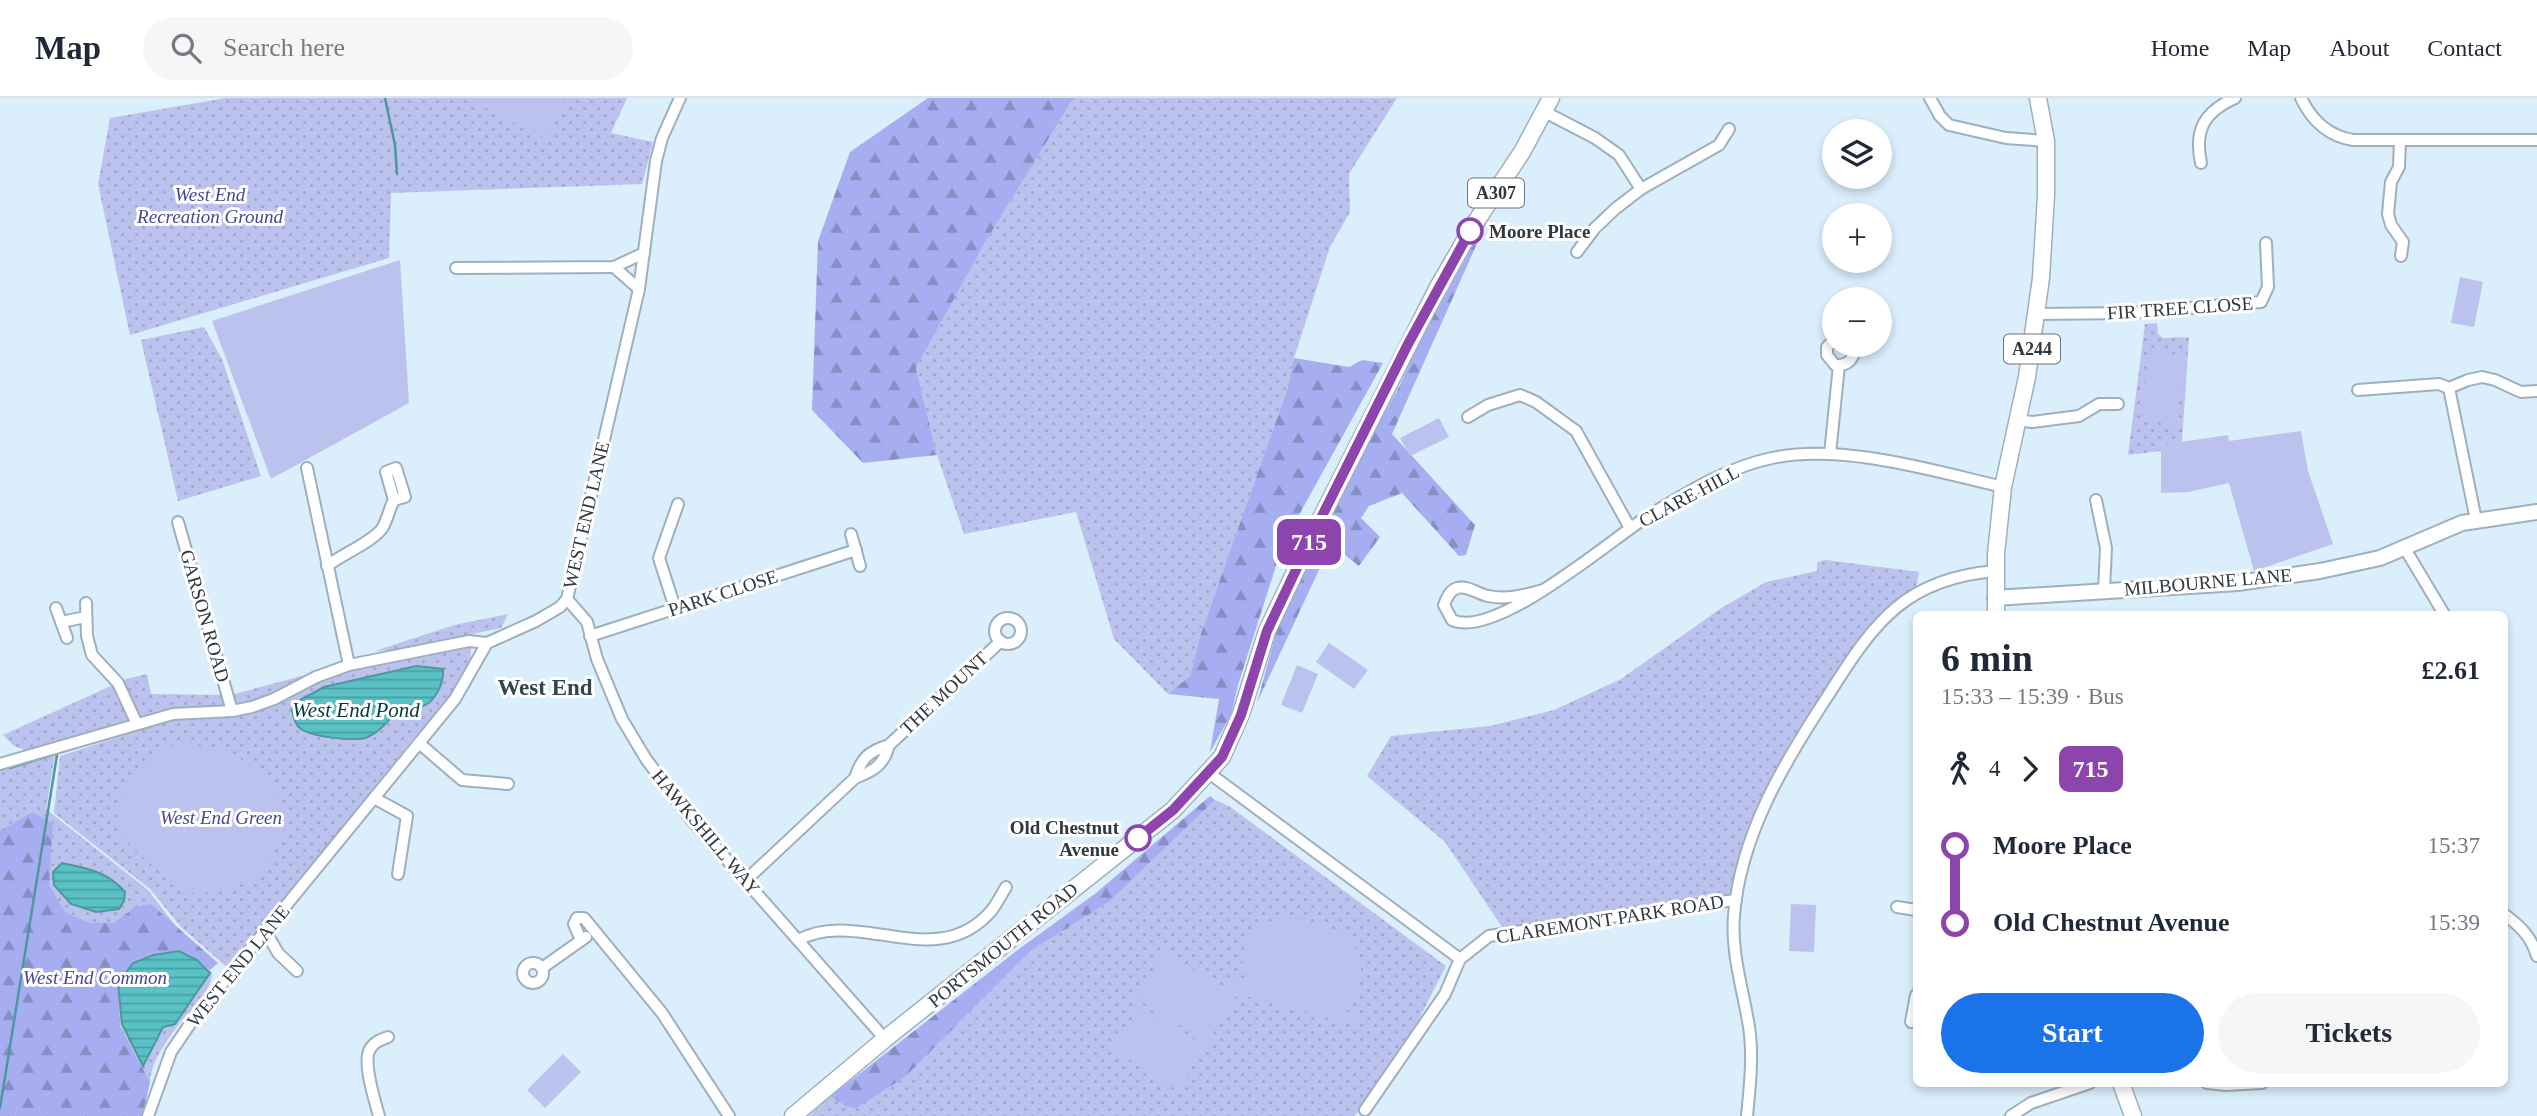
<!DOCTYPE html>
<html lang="en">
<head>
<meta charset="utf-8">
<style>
	body { margin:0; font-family:Georgia,serif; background:#f6f6f7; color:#1f2937; height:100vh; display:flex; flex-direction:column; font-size:26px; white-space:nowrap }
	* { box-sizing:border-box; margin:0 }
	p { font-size:23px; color:#747a83 }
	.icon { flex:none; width:38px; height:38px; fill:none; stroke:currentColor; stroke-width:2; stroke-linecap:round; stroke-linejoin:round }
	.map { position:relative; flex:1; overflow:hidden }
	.details { position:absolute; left:1913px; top:513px; width:595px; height:476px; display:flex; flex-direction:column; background:#fff; border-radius:10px; box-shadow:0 4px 10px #0003 }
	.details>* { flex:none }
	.badge { padding:0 14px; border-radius:10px; font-size:24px; line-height:46px }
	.fabs { position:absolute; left:1822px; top:21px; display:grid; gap:14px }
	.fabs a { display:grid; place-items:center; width:70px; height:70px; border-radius:50%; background:#fff; box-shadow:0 4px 10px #0003; font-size:35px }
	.map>.badge { position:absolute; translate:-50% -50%; box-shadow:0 0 0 4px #fff }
	.legs { display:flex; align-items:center; gap:10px; height:77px; padding:0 28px; font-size:23px }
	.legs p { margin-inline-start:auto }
	.overview { display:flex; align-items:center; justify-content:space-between; height:119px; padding:0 28px }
	h1 { font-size:38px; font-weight:700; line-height:52px }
	.button { display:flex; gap:14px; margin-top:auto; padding:14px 28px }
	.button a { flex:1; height:80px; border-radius:42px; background:#1a73e8; color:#fff; font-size:28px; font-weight:700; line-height:80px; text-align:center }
	.button a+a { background:#f6f6f7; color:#1f2937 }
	ul { padding:0 28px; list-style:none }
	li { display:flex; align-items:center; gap:24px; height:77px; font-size:26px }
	li i { display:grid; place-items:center; width:10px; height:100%; margin:0 9px; background:currentColor }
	li i::after { content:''; width:18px; height:18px; margin:-9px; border:5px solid; border-radius:50%; background:#fff }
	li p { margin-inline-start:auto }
	li:first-child i { background:linear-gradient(#0000 50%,currentColor 0) }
	li:last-child i { background:linear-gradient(currentColor 50%,#0000 0) }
	header { display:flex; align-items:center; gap:42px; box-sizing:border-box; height:98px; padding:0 35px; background:#fff; border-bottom:2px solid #e0e1e3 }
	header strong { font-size:33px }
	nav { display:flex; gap:38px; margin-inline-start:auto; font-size:24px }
	.search { width:490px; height:63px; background:#f6f6f7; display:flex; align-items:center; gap:18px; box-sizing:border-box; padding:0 24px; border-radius:38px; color:#747a83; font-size:26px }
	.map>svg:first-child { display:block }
	.grass { fill:url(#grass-dots) }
	.forest { fill:url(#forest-firs) }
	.garden { fill:#bcc2ee }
	.water { fill:url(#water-rules); stroke:#4d989d; stroke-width:2 }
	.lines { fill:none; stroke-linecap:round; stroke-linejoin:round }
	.stream { stroke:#4d989d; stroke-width:2.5 }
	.street-casing { stroke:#9eb0be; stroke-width:14 }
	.secondary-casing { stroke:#9eb0be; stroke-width:18 }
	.primary-casing { stroke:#9eb0be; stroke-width:19 }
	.street { stroke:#fff; stroke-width:10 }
	.secondary { stroke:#fff; stroke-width:14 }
	.primary { stroke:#fff; stroke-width:16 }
	.line-1-casing { stroke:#fff; stroke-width:16 }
	.line-1 { stroke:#8e44ad; stroke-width:10 }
	.stop-1-dot { fill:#fff; stroke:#8e44ad; stroke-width:3.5 }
	.labels { text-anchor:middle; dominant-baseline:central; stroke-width:6; stroke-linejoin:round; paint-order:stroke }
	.shield { fill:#fff; stroke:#6e7377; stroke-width:2 }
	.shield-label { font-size:18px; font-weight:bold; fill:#30373d }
	.park-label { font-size:19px; font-style:italic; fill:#464897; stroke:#fff }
	.stop-label { font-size:19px; font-weight:bold; fill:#30373d; stroke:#fff; text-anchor:start }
	.street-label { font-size:19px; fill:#30373d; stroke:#fff }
	.water-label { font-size:21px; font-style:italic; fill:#05393b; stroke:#fff }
	.quarter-label { font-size:23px; font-weight:bold; fill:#344450; stroke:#fff }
</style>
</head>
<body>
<header>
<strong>Map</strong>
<div class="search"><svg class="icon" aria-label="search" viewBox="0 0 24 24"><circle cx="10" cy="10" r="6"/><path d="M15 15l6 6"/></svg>Search here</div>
<nav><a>Home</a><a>Map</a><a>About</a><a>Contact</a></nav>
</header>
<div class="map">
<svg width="2537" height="1018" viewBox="0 0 2537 1018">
	<defs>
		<pattern id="grass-dots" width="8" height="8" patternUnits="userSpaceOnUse" patternTransform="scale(1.75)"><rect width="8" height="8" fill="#bcc2ee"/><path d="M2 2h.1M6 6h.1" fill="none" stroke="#a2a7cd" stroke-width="1.8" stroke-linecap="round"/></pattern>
		<pattern id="forest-firs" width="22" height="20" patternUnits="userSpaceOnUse" patternTransform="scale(1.75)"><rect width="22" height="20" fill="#a6aef1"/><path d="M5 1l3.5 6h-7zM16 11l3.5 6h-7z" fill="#888ec4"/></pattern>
		<pattern id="water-rules" width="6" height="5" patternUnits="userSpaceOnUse" patternTransform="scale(1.75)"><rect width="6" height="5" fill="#5ac2c6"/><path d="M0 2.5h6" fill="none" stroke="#4b9ea2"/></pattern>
	</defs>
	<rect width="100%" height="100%" fill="#daeefc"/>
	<g class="grass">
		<path d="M226,0H627L611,35L653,44L642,86L391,95L389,160L130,237L98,86L110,20Z"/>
		<path d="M1076,0H1397L1349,76L1350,114L1330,149L1294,260L1287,292L1200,538L1190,578L1168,596L1114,541L1076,414L964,436L937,357L916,270L986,143L1071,4Z"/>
		<path d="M2157,225L2158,236L2163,240L2189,239L2182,344L2161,347V353L2128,357L2145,226Z"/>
		<path d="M204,229L222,261L261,378L178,403L141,242Z"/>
		<path d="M1826,462L1919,474L1916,490L1899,501C1847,568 1789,634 1755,713C1744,739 1740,769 1733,796L1504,832L1445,744L1367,678L1391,638L1490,628L1554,612L1621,581L1720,511L1766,484L1817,473V464Z"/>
		<path d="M508,516L501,530L394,552L375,553L454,527Z"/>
		<path d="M462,548L471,550C473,581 431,621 412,642L229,871L181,829L150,791L54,715L60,658L184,618L233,616L348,569Z"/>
		<path d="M147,576L151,596L231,597L309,576C270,614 178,612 125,624C92,631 60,643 28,653L14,648L3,637L126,581Z"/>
		<path d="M56,650L46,711L148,792L212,875C213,893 184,917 174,933C165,945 154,961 151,976C149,990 146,1004 142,1018H0V669Z"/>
		<path d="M1215,702L1229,708L1446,868L1410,939L1364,1009L1354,1018H809L831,998L845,1008L905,979L1032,852L1109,804Z"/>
	</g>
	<g class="forest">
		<path d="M928,0H1076L1071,4L986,143L916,270L937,357L863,365L812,312L818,143L850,54Z"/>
		<path d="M1488,121L1392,336L1475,427L1466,457L1459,458L1402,395L1369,408L1361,420L1380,439L1359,468L1331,446L1257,605L1278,527L1317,439L1400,287L1428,225Z"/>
		<path d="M1294,260L1349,269L1362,262L1383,265L1283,446L1238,587L1231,617L1210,654L1219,601L1168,596L1190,578L1200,538L1287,292Z"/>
		<path d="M1210,698L1215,702L1109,804L1032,852L905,979L856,1010L845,1008L831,998L1019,851L1096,795Z"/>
		<path d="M33,714L53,726L49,787L65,814L89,825H114L135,809L151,806L218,865L210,872L188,855L178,852L151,856L133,863L118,885L120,929L150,984L142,1018H0V733Z"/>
	</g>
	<g class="garden">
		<path d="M466,0H566L546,41Z"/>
		<path d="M400,162L409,305L271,381L212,223Z"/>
		<path d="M2460,179L2483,184L2474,229L2451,225Z"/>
		<path d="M2149,253L2186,258L2176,327L2140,322Z"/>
		<path d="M1439,320L1449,339L1410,358L1400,340Z"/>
		<path d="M2301,333L2308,373L2333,446L2254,473L2229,385L2188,394L2161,395V347L2228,337L2229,343Z"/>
		<path d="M1329,545L1368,572L1354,591L1316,564Z"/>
		<path d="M1297,567L1318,576L1302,615L1281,607Z"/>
		<path d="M179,645L218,650L238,659L264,678L282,703L286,718L284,735L272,758L257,778L228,793L194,795L179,793L120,737L117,719L121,697L132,679L163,649Z"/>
		<path d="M1791,806L1816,807L1814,854L1789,853Z"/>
		<path d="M1281,820C1299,821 1329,826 1344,838C1370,858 1365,896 1338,911L1361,918L1359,928L1230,894L1236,899L1207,945L1136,900L1165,853L1224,890L1226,882L1249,888C1233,856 1246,828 1281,820Z"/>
		<path d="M1140,908L1205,948L1178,992L1113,951Z"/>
		<path d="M563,956L581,974L545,1010L527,992Z"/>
	</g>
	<g class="water">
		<path d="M416,568L443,571C444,585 435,606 420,609C412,610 404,610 396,612C389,623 381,633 368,639C355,644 313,639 301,631C295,627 293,618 292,611L300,602L324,589Z"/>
		<path d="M62,765C87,770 108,774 125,794L124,803L119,811L96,814L71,806L54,787L53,774Z"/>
		<path d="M179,853L197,862L210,875L175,926L163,929L143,968L122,926L118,885L133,865L153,857Z"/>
	</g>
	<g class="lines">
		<g class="stream">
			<path d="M385,0L395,47L397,76"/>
			<path d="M10,670L100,642"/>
			<path d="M0,1010L57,657"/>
		</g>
		<g class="street-casing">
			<g id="street">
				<path d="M1930,0L1940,18L1949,27L2006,40L2046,43"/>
				<path d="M2301,0C2312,23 2328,38 2353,42H2537"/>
				<path d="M1545,14L1595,40L1619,57L1641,91"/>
				<path d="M2400,42L2399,69L2391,84L2388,116L2391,127L2403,144L2401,158"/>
				<path d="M2201,65C2194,32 2204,14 2235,0"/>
				<path d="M1577,154L1595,130L1615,111L1641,91L1719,47L1729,31"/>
				<path d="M614,169L639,191"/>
				<path d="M456,170L614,169L644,155"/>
				<path d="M2037,216L2130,215L2261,204L2268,189L2266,145"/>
				<path d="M1834,242L1827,249V257L1835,267C1848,268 1857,260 1852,247"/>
				<path d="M2449,290L2476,422"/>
				<path d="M2449,290L2468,282L2482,279L2495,282L2521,294L2537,293"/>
				<path d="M2358,292L2439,286L2449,290"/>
				<path d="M1468,319L1488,307L1520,297L1536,304L1576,333L1630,430"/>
				<path d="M2017,322L2032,324L2079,318L2099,306H2118"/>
				<path d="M1830,356L1839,267"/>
				<path d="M307,370L349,567"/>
				<path d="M2096,402L2106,450L2104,492"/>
				<path d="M178,424L232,613"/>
				<path d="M851,436L860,468"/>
				<path d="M2404,449L2444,516"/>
				<path d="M327,468C341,457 376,442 383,429C388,420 389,411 394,402L386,374L396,370L405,399L394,402"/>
				<path d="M1543,492C1525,497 1507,502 1488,498C1478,496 1467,487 1457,490C1449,493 1447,500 1444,507L1452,522C1495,542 1609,443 1648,418C1686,395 1728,369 1772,360C1842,345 1934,373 2003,389"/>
				<path d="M567,501L587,524L597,561L622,621L646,661L691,721L885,941"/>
				<path d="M86,505L87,538L92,557L118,585L137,626"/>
				<path d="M56,510L67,540"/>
				<path d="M675,510L659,460L678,406"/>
				<circle cx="1008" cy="533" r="13"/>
				<path d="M61,524L86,519"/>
				<path d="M590,538L856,452"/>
				<path d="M419,645L462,682L508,686"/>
				<path d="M0,666L173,616L232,613L252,609L274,601L316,579L349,567L469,543L487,545"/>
				<path d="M1209,675L1460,861"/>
				<path d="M855,680C874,673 884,667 889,647"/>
				<path d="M374,700L407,718L398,776"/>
				<path d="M745,783L855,680C862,659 868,654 889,647L1001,543"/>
				<path d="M1897,809L1916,812"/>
				<path d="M2504,816C2520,828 2531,838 2537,858"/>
				<path d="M266,834L278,855L297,873"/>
				<path d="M581,842L574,826L577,820H584L662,915L729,1018"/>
				<path d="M798,842C859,809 937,877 992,812C997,805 1002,796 1006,789"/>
				<circle cx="533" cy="875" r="10"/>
				<path d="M542,870L586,839"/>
				<path d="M1911,924L1916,897"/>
				<path d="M2207,985L2226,987L2262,985"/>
				<path d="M1365,1012L1445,896L1460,861L1489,838L1669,810L1736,802"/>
				<path d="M148,1018L171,954L194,920L455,601L487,545L536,523L560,509L567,501L639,191L656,63L662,40L680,0"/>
				<path d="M379,1018C375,1003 362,964 370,951C374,944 380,942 388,939"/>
				<path d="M1747,1018C1750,987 1754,954 1748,923C1742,888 1731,854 1734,818C1740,737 1785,663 1829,596C1848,566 1869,532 1897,509C1925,486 1960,476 1995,473"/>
				<path d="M2011,1018L2031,1005L2090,985"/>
			</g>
		</g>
		<g class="secondary-casing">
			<path id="secondary" d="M1995,500L2238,485L2320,473L2380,460L2462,425L2537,414"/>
		</g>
		<g class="primary-casing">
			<g id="primary">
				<path d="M1996,516V456L2003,389L2027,279L2041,180L2046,97V43L2038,0"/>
				<path d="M2121,985L2133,1018"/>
				<path d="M793,1018L885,941L1173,712L1222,659L1241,616L1267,533L1313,436L1438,189L1477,122L1522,54L1551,0"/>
			</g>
		</g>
		<use href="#street" class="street"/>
		<use href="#secondary" class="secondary"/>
		<use href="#primary" class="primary"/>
	</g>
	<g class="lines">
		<g class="line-1-casing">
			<path id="line-1" d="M1138,740L1173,712L1222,659L1241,617L1267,533L1313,436L1408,246L1470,133"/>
		</g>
		<use href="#line-1" class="line-1"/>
	</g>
	<g class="stop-1-dot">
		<circle cx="1470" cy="133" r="12"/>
		<circle cx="1138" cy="740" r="12"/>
	</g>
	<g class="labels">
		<g class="shield">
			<rect x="1468" y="80.5" width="56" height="29" rx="5"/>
			<rect x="2004" y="236.5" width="56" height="29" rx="5"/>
		</g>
		<g class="shield-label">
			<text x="1496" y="95">A307</text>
			<text x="2032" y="251">A244</text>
		</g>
		<g class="park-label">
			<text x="210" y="96">West End<tspan x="210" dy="22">Recreation Ground</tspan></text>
			<text x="221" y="719">West End Green</text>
			<text x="95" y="879">West End Common</text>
		</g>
		<g class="stop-label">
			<text x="1489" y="133">Moore Place</text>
			<text x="1119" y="729" text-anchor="end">Old Chestnut<tspan x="1119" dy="22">Avenue</tspan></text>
		</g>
		<g class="street-label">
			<text transform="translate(2180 210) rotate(-4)">FIR TREE CLOSE</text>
			<text transform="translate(1689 398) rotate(-28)">CLARE HILL</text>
			<text transform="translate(586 417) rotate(-77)">WEST END LANE</text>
			<text transform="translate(2208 484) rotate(-5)">MILBOURNE LANE</text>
			<text transform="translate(723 495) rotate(-18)">PARK CLOSE</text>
			<text transform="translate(205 518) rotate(74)">GARSON ROAD</text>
			<text transform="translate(944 595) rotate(-43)">THE MOUNT</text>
			<text transform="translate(706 734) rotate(50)">HAWKSHILL WAY</text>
			<text transform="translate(1610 821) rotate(-9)">CLAREMONT PARK ROAD</text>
			<text transform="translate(1003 847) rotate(-39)">PORTSMOUTH ROAD</text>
			<text transform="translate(238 868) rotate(-51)">WEST END LANE</text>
		</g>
		<g class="water-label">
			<text x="356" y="612">West End Pond</text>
		</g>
		<g class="quarter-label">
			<text x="545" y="589">West End</text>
		</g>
	</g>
</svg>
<div class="fabs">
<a><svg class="icon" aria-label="layers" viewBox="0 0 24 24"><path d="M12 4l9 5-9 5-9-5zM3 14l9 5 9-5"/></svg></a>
<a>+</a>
<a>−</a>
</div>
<b class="badge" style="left:1309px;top:444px;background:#8e44ad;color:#fff">715</b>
<section class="details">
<div class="overview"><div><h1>6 min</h1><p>15:33 – 15:39 · Bus</p></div><b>£2.61</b></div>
<div class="legs"><svg class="icon" aria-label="walk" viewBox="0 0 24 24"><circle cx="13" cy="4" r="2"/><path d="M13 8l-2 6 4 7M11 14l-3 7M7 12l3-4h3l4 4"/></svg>4<svg class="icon" aria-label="forward" viewBox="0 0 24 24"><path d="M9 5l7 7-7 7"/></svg><b class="badge" style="background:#8e44ad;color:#fff">715</b></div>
<ul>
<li><i style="color:#8e44ad"></i><b>Moore Place</b><p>15:37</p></li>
<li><i style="color:#8e44ad"></i><b>Old Chestnut Avenue</b><p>15:39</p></li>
</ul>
<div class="button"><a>Start</a><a>Tickets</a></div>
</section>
</div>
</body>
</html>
